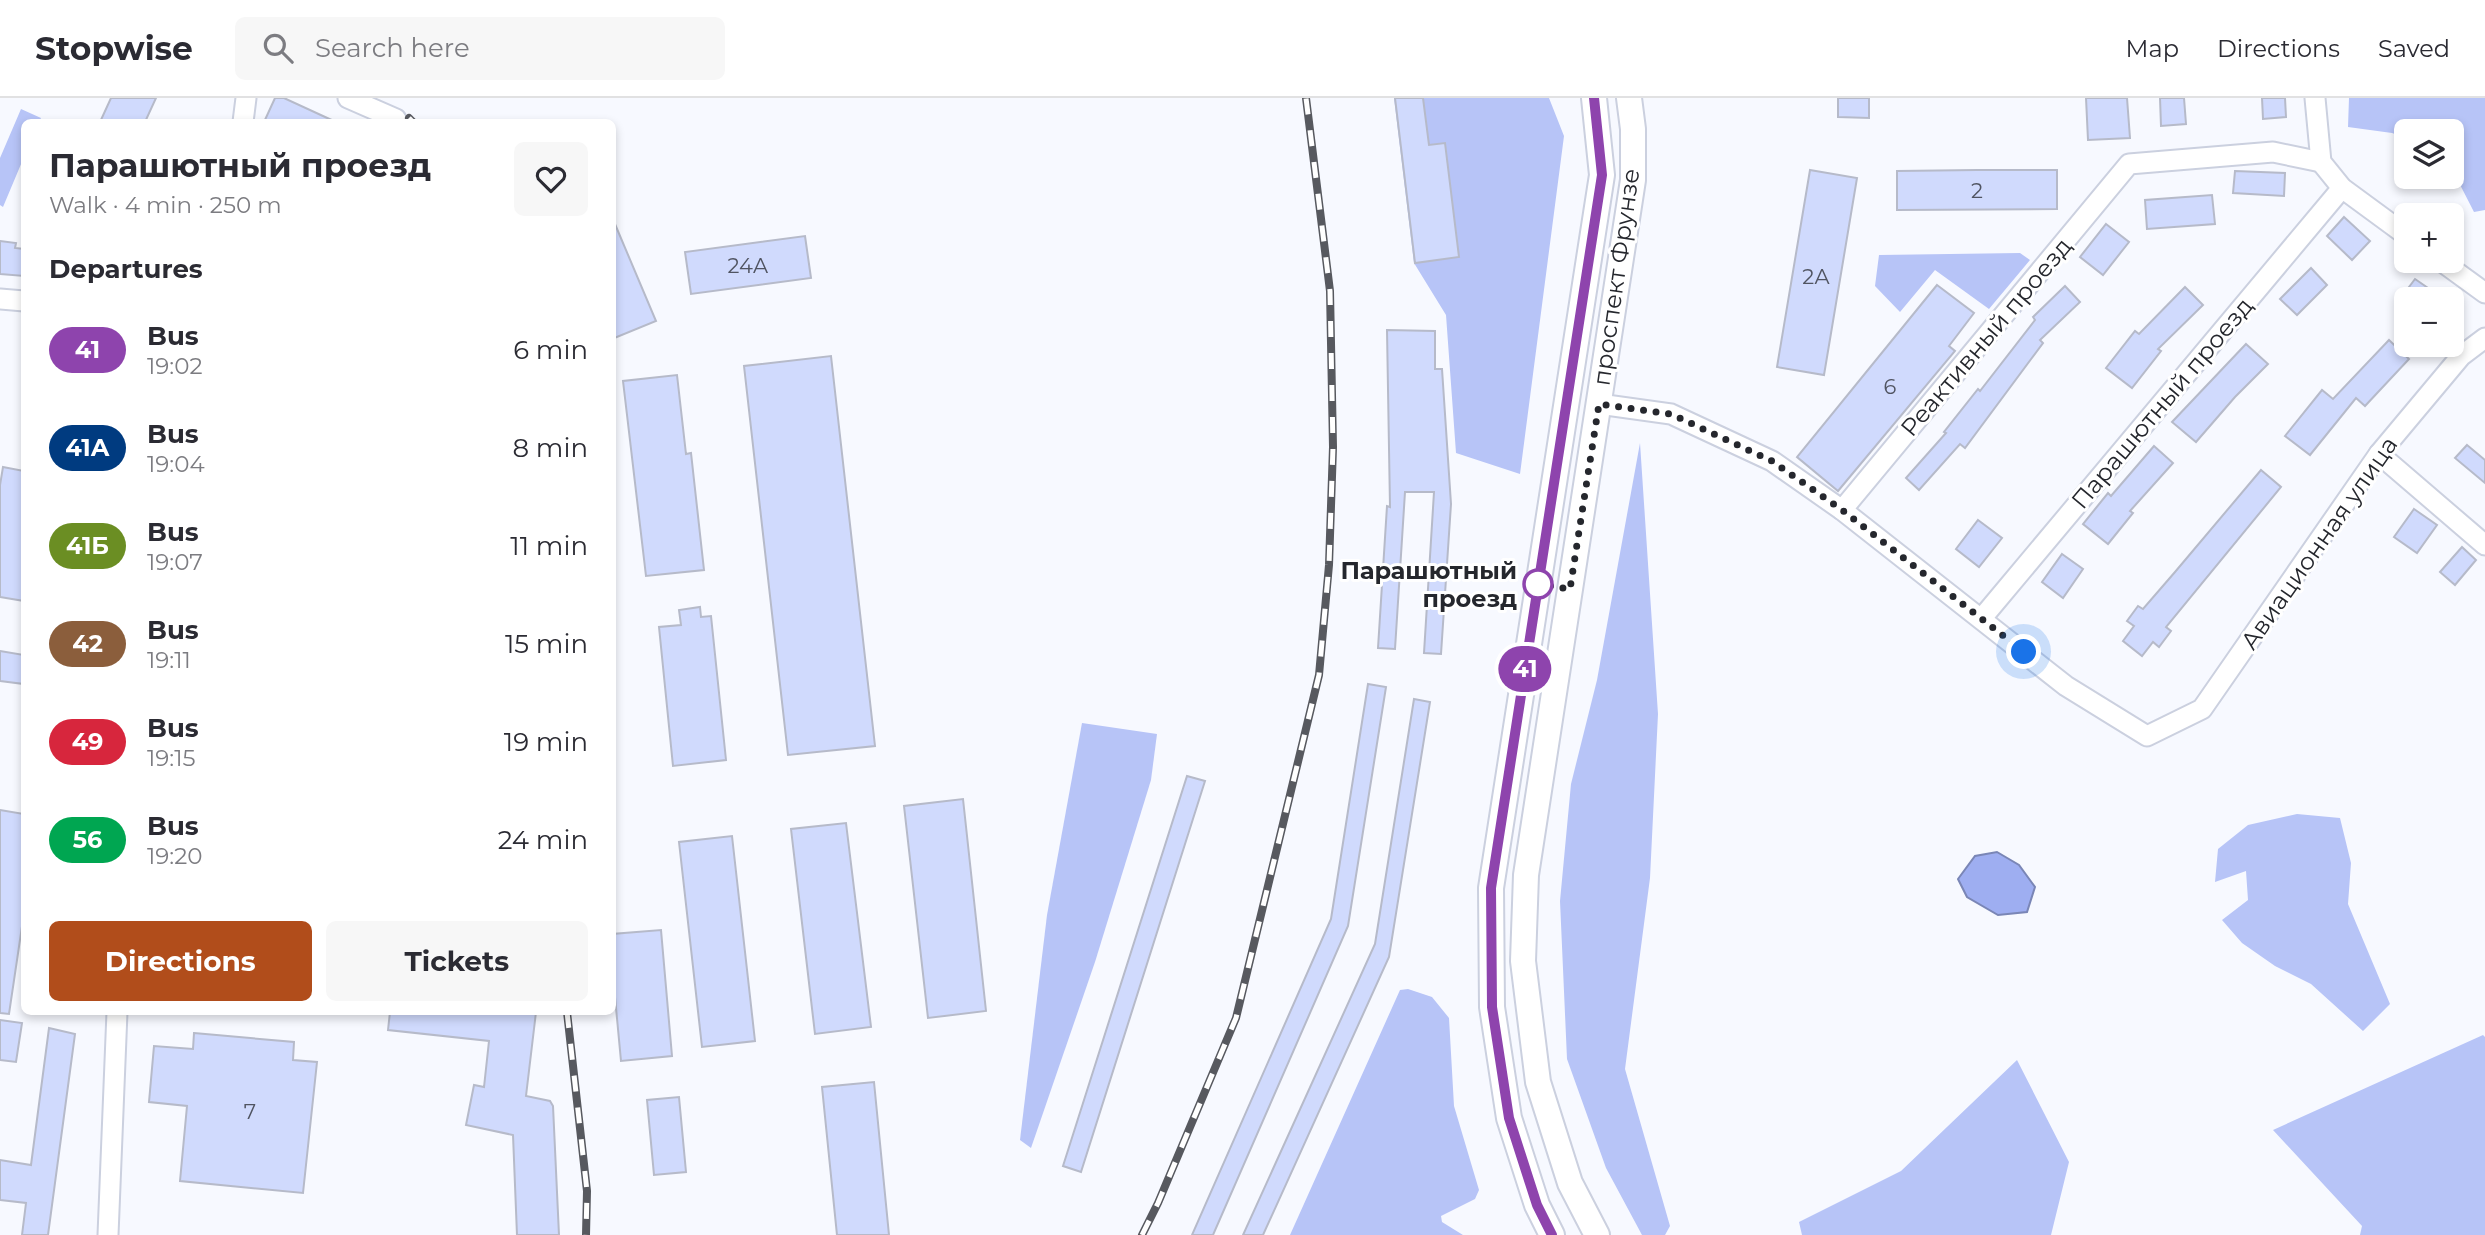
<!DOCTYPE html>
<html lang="en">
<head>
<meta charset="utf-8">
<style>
	body { margin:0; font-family:Montserrat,sans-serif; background:#f7f7f7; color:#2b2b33; height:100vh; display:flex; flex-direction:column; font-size:26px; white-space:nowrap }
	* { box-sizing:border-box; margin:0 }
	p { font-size:23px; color:#7c7c81 }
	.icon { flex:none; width:38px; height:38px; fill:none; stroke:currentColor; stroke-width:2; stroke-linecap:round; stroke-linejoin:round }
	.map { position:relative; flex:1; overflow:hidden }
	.sheet { position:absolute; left:21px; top:21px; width:595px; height:896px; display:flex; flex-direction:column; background:#fff; border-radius:10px; box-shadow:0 4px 10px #0003 }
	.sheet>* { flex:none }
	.badge { padding:0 14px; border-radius:23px; font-size:24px; line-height:46px }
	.tools { position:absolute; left:2394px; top:21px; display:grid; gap:14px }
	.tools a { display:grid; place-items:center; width:70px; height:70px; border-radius:10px; background:#fff; box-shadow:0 4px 10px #0003; font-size:35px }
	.you { position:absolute; width:35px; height:35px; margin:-18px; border:5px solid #fff; border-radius:50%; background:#1a73e8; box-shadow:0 0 0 10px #1a73e833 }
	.map>.badge { position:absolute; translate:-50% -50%; box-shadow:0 0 0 4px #fff }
	h2 { padding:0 28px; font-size:26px; line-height:63px }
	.round { display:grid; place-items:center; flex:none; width:74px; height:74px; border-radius:10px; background:#f7f7f7 }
	.summary { display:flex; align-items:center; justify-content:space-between; height:119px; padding:0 28px }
	h1 { font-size:33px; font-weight:700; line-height:52px }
	.cta { display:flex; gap:14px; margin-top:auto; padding:14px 28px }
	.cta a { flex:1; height:80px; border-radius:10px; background:#b14d1b; color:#fff; font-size:28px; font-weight:700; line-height:80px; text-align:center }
	.cta a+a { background:#f7f7f7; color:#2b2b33 }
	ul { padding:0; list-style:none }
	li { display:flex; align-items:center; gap:21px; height:98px; padding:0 28px }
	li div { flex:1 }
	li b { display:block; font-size:26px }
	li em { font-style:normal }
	li .badge { min-width:77px; font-weight:700; text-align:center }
	header { display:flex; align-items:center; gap:42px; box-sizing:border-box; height:98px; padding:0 35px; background:#fff; border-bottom:2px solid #e1e1e2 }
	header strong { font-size:33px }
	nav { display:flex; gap:38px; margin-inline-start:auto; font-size:24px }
	.search { width:490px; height:63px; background:#f7f7f7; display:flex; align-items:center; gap:18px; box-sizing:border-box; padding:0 24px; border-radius:10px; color:#7c7c81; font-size:26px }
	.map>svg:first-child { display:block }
	.green { fill:#b7c4f7 }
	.water { fill:#9eaef1; stroke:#7a86b6; stroke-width:2 }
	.building { fill:#d0dafd; stroke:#b6bac9; stroke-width:2 }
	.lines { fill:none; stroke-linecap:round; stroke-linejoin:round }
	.minor-casing { stroke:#cbd0df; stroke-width:23 }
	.major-casing { stroke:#cbd0df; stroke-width:28 }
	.minor { stroke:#fff; stroke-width:19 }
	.major { stroke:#fff; stroke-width:24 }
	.rail-casing { stroke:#57595f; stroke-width:8 }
	.rail { stroke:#fff; stroke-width:5; stroke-dasharray:16; stroke-linecap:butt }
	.line-casing { stroke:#fff; stroke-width:16 }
	.line { stroke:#8e44ad; stroke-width:10 }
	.walk { stroke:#25272d; stroke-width:7; stroke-dasharray:0 12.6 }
	.stop-dot { fill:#fff; stroke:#8e44ad; stroke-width:3.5 }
	.labels { text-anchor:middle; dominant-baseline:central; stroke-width:6; stroke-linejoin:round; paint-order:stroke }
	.number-label { font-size:21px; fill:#505461 }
	.street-label { font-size:24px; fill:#25272d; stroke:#fff }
	.stop-label { font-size:24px; font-weight:bold; fill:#25272d; stroke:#fff; text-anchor:end }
</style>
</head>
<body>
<header>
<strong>Stopwise</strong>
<div class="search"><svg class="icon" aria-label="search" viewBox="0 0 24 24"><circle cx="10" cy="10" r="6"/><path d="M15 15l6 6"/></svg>Search here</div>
<nav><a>Map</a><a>Directions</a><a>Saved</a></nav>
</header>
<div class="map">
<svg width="2485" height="1137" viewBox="0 0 2485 1137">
	<rect width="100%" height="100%" fill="#f7f9ff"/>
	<g class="green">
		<path d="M1394,0H1549L1564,38L1520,376L1456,355L1446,217L1414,165Z"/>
		<path d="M2349,0H2485V112L2474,114L2452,71V33H2406V40L2392,35L2348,29Z"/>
		<path d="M21,11L41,20L39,24H24V59L3,109L0,107V60Z"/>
		<path d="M2020,155L2030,162L1989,211L1935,172L1900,214L1875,188L1879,157Z"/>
		<path d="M1640,345L1658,616L1650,780L1625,971L1670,1128L1665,1137H1642L1606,1070L1567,961L1560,803L1571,686L1597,582Z"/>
		<path d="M1082,625L1157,636L1151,682L1095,864L1031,1050L1020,1042L1047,817Z"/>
		<path d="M2297,716L2340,720L2351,765L2348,806L2390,906L2363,933L2311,886L2275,868L2242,845L2222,822L2248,802L2246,773L2215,784L2218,751L2248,727Z"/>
		<path d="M1408,891L1432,899L1449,920L1454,1008L1479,1092L1475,1101L1441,1118L1442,1124L1463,1137H1290L1400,892Z"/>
		<path d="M2483,937L2485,939V1137H2360L2362,1128L2273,1032Z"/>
		<path d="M2017,962L2069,1064L2051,1137H1802L1799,1124L1901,1073Z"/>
	</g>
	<path class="water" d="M1997,754L2019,767L2035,789L2027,814L1998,817L1967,799L1958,781L1975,758Z"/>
	<g class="building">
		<path d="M111,0H156L145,24H100Z"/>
		<path d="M275,0H284L336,24H264Z"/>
		<path d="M1395,0H1423L1429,47L1445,45L1459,159L1415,165Z"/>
		<path d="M1838,0H1869V20L1838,19Z"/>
		<path d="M2086,0H2127L2130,40L2088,42Z"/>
		<path d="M2160,0H2184L2186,26L2161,28Z"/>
		<path d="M2262,0H2285L2286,19L2263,21Z"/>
		<path d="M1810,72L1857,80L1824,277L1777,269Z"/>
		<path d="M1977,72H2057V111L1897,112V73Z"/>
		<path d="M2235,73L2285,75L2284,98L2233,95Z"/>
		<path d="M2212,97L2215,126L2147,131L2145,102Z"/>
		<path d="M612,119L656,223L612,241Z"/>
		<path d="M2344,119L2370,143L2352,162L2327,138Z"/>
		<path d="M2106,126L2129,144L2103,177L2080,159Z"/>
		<path d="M805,138L811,180L691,196L685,154Z"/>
		<path d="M0,143L16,145L15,150L24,151V178L0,176Z"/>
		<path d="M2311,170L2327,187L2297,217L2280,201Z"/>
		<path d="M2415,181L2444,201H2400Z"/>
		<path d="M1937,187L1974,215L1949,248L1955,253L1838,393L1797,359Z"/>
		<path d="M2065,188L2080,204L2040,242L2043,245L1965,350L1960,346L1919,392L1906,380L1946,335L1944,334L1978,291L1980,293L2035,222L2033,219Z"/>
		<path d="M2185,189L2203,207L2158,251L2161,253L2132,290L2106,270L2135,233L2139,236Z"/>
		<path d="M1387,232L1435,233V271H1442L1451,406L1441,556L1424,555L1434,394H1405L1395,551L1378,550L1387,408L1390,409Z"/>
		<path d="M2389,242L2409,261L2365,308L2356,300L2310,357L2285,338L2322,292L2333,301Z"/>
		<path d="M2246,246L2268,266L2235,299L2196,344L2172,324Z"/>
		<path d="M831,258L875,648L788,657L744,268Z"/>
		<path d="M677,277L686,356L691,355L704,472L646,478L623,283Z"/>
		<path d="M2467,347L2485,362V385L2455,360Z"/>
		<path d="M2154,348L2173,365L2130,413L2133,415L2108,446L2083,426L2108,395L2111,398Z"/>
		<path d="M3,369L24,373V503L0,499V387Z"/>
		<path d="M2261,372L2281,389L2166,529L2171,533L2159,549L2153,544L2142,558L2123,543L2134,528L2127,523L2138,508L2143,511L2175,474Z"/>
		<path d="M2414,411L2437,427L2417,455L2394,439Z"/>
		<path d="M1978,422L2002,440L1979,469L1956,451Z"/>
		<path d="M2462,449L2476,462L2455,487L2440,474Z"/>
		<path d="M2062,456L2083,471L2063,500L2042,484Z"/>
		<path d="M700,509L701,519L711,518L726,662L673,668L659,529L681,527L679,512Z"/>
		<path d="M0,553L24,557V586L0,583Z"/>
		<path d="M1368,586L1386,589L1348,828L1213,1137H1192L1331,821Z"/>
		<path d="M1414,601L1430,604L1389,859L1263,1137H1243L1375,846Z"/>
		<path d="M1187,678L1205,683L1081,1074L1063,1068Z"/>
		<path d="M963,701L986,913L928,920L904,708Z"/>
		<path d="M0,712L24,716V815L9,916L0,915Z"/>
		<path d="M846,725L871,929L815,936L791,731Z"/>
		<path d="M732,738L755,943L702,949L679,744Z"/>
		<path d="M661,832L672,958L621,963L612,867V836Z"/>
		<path d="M390,914H536L526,998L550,1003L553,1008L559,1137H517L513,1037L466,1027L474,987L484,989L489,943L388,932Z"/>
		<path d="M0,922L22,925L16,964L0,962Z"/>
		<path d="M49,930L75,936L48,1137H22L26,1105L0,1102V1062L31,1067Z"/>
		<path d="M194,935L294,944L293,962L317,964L303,1095L180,1083L187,1008L149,1004L154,948L193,951Z"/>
		<path d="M874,984L889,1137H837L822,989Z"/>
		<path d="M679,999L686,1074L654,1077L647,1002Z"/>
	</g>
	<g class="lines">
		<g class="minor-casing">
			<g id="minor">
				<path d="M348,0L396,21"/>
				<path d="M2315,0L2321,64L2342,90L2406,137"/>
				<path d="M243,24L246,0"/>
				<path d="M2441,163L2485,195"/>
				<path d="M0,201L24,203"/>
				<path d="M1599,306L1671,316L1772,363L1842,412L2066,588L2147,638L2202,611L2379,356L2461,258L2485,240"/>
				<path d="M2379,356L2485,447"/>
				<path d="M1842,412L2129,66L2273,54L2321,64"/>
				<path d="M1982,520L2342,90"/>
				<path d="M108,1137L117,914"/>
			</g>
		</g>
		<g class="major-casing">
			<g id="major">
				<path d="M1552,1137L1537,1107L1509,1020L1492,909L1491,790L1602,77L1594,0"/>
				<path d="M1597,1137L1570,1085L1538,984L1523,863L1526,777L1633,82V31L1629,0"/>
			</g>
		</g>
		<use href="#minor" class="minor"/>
		<use href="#major" class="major"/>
		<g class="rail-casing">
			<g id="rail">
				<path d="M409,20L413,24"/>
				<path d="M567,914L587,1093L586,1137"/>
				<path d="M1142,1137L1158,1105L1236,920L1319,577L1329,467L1333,349L1330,193L1306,0"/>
			</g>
		</g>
		<use href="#rail" class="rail"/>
	</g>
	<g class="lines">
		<g class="line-casing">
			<path id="line" d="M1552,1137L1537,1107L1509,1020L1492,909L1491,790L1602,77L1594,0"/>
		</g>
		<use href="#line" class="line"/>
		<path class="walk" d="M1538,486L1570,491L1599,306L1671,316L1772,363L1842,412L2024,554"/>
	</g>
	<circle class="stop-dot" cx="1538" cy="486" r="14"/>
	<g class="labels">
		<g class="number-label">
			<text x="1977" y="92">2</text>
			<text x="748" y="167">24А</text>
			<text x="1816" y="178">2А</text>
			<text x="1890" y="288">6</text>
			<text x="250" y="1013">7</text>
		</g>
		<g class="street-label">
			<text transform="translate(1616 179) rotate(-82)">проспект Фрунзе</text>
			<text transform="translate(1986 239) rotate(-50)">Реактивный проезд</text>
			<text transform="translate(2162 305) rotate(-50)">Парашютный проезд</text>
			<text transform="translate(2319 445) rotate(-55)">Авиационная улица</text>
		</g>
		<g class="stop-label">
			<text x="1517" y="472">Парашютный<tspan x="1517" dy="28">проезд</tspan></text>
		</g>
	</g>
</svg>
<div class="tools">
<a><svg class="icon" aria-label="layers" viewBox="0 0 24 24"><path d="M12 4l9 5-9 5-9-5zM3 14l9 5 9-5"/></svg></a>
<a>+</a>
<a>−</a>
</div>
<div class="you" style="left:2024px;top:554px"></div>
<b class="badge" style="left:1525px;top:571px;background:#8e44ad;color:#fff">41</b>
<section class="sheet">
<div class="summary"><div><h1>Парашютный проезд</h1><p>Walk · 4 min · 250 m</p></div><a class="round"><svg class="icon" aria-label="heart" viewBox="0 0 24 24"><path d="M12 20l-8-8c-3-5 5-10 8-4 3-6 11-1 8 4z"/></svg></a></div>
<h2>Departures</h2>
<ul>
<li><span class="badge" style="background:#8e44ad;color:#fff">41</span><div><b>Bus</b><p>19:02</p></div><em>6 min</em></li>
<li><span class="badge" style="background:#003b80;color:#fff">41А</span><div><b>Bus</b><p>19:04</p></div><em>8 min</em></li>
<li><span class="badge" style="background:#6b8e23;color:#fff">41Б</span><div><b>Bus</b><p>19:07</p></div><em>11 min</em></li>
<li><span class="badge" style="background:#8b5e3c;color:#fff">42</span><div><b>Bus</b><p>19:11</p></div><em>15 min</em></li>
<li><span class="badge" style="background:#d7263d;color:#fff">49</span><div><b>Bus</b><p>19:15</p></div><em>19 min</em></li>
<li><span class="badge" style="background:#00a651;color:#fff">56</span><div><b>Bus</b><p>19:20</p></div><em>24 min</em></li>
</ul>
<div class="cta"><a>Directions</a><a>Tickets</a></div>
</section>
</div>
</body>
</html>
